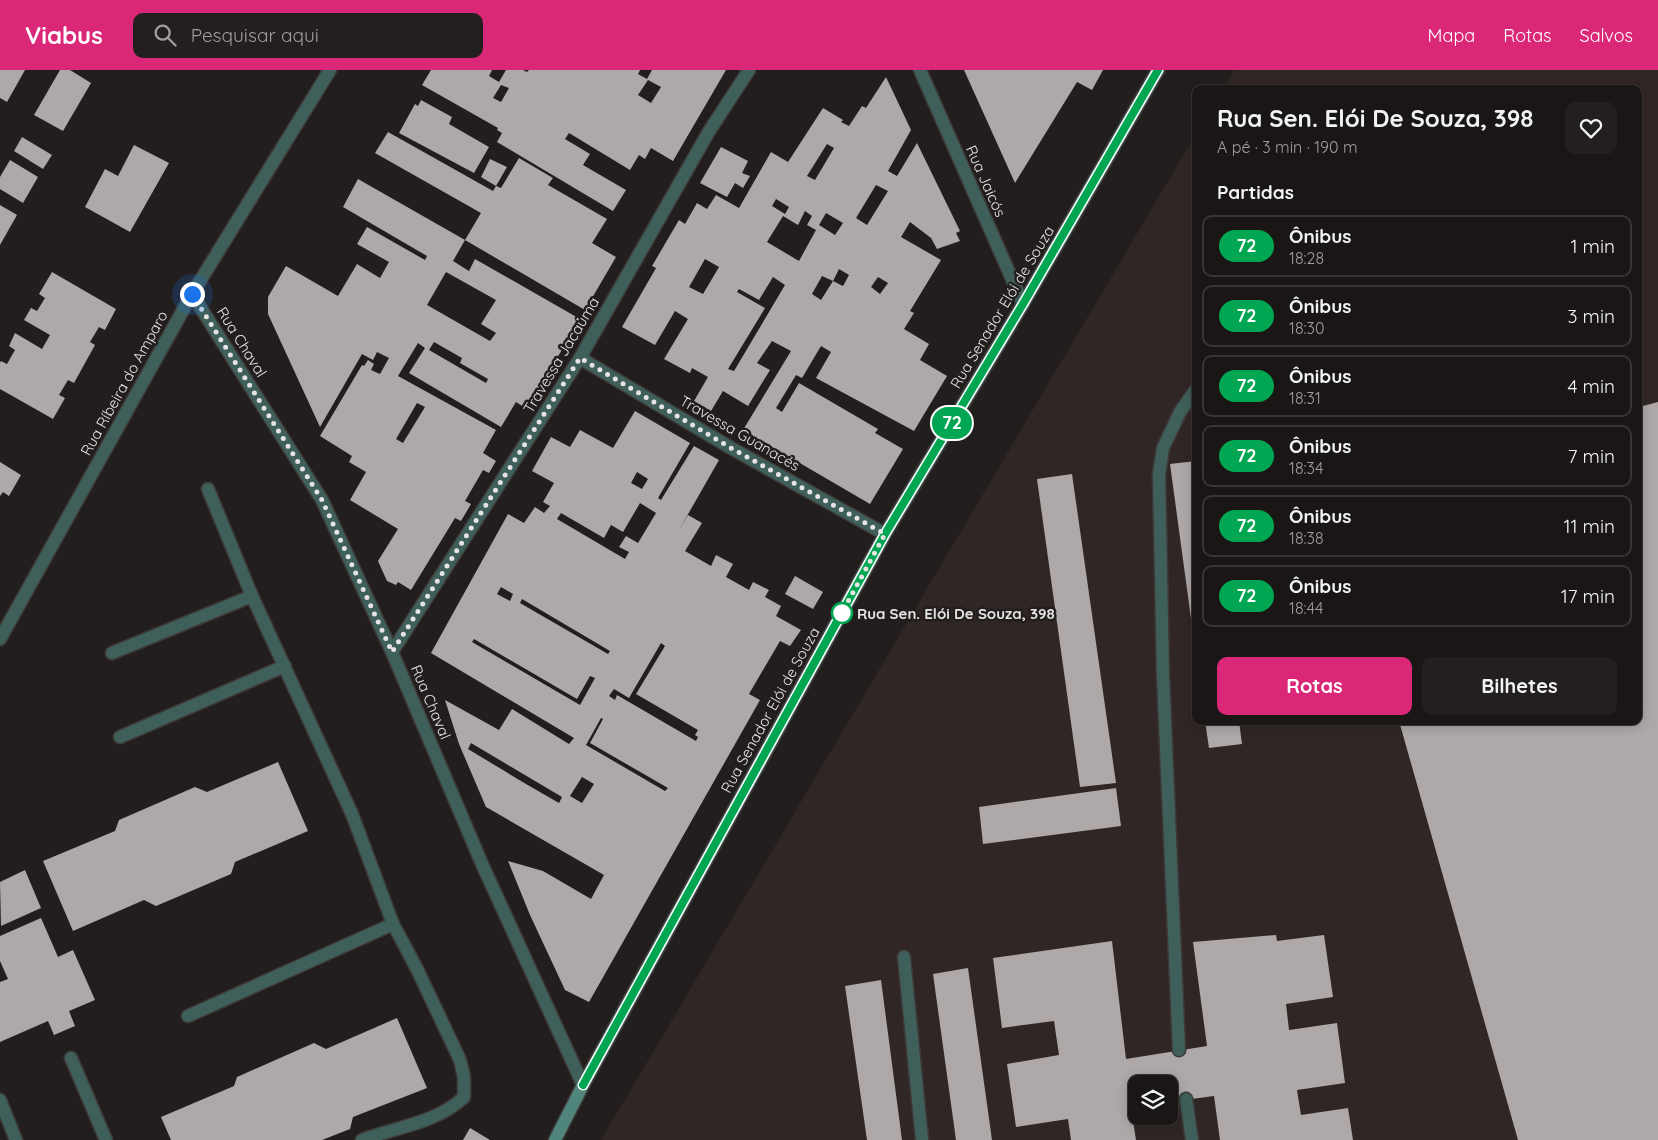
<!DOCTYPE html>
<html lang="pt">
<head>
<meta charset="utf-8">
<style>
	body { margin:0; font-family:Quicksand,sans-serif; background:#231f1f; color:#f1f3f6; height:100vh; display:flex; flex-direction:column; font-size:19px; white-space:nowrap }
	* { box-sizing:border-box; margin:0 }
	p { font-size:16px; color:#9f9fa1 }
	.icon { flex:none; width:28px; height:28px; fill:none; stroke:currentColor; stroke-width:2; stroke-linecap:round; stroke-linejoin:round }
	.map { position:relative; flex:1; overflow:hidden }
	.side { position:absolute; left:1192px; top:15px; width:450px; height:640px; display:flex; flex-direction:column; background:#1a1616; border-radius:10px; box-shadow:0 2px 12px #0003,0 0 0 1px #383535 }
	.side>* { flex:none }
	.badge { padding:0 10px; border-radius:16px; font-size:18px; line-height:32px }
	.fabs { position:absolute; left:1128px; top:1005px; display:grid; gap:10px }
	.fabs a { display:grid; place-items:center; width:50px; height:50px; border-radius:10px; background:#1a1616; box-shadow:0 2px 12px #0003,0 0 0 1px #383535; font-size:25px }
	.you { position:absolute; width:25px; height:25px; margin:-12px; border:4px solid #fff; border-radius:50%; background:#1a73e8; box-shadow:0 0 0 8px #1a73e833 }
	.map>.badge { position:absolute; translate:-50% -50%; box-shadow:0 0 0 2px #fff }
	h2 { padding:0 25px; font-size:19px; line-height:45px }
	.round { display:grid; place-items:center; flex:none; width:52px; height:52px; border-radius:10px; background:#231f1f }
	.headline { display:flex; align-items:center; justify-content:space-between; height:85px; padding:0 25px }
	h1 { font-size:24px; font-weight:800; line-height:38px }
	.cta { display:flex; gap:10px; margin-top:auto; padding:10px 25px }
	.cta a { flex:1; height:58px; border-radius:10px; background:#db2777; color:#fff; font-size:20px; font-weight:800; line-height:58px; text-align:center }
	.cta a+a { background:#231f1f; color:#f1f3f6 }
	ul { padding:0; list-style:none }
	li { display:flex; align-items:center; gap:15px; height:62px; margin:0 10px 8px; padding:0 15px; border:2px solid #383535; border-radius:10px }
	li div { flex:1 }
	li b { display:block; font-size:19px }
	li em { font-style:normal }
	li .badge { min-width:55px; font-weight:700; text-align:center }
	header { display:flex; align-items:center; gap:30px; box-sizing:border-box; height:70px; padding:0 25px; background:#db2777; color:#fff }
	header strong { font-size:24px }
	nav { display:flex; gap:28px; margin-inline-start:auto; font-size:18px }
	.search { width:350px; height:45px; background:#231f1f; display:flex; align-items:center; gap:12px; box-sizing:border-box; padding:0 18px; border-radius:10px; color:#9f9fa1; font-size:19px }
	.map>svg:first-child { display:block }
	.built { fill:#312626; fill-rule:evenodd }
	.building { fill:#aea8a8; fill-rule:evenodd }
	.lines { fill:none; stroke-linecap:round; stroke-linejoin:round }
	.service-casing { stroke:#3e3a39; stroke-width:15 }
	.minor-casing { stroke:#3e3a39; stroke-width:15 }
	.secondary-casing { stroke:#3e3a39; stroke-width:15 }
	.service { stroke:#3f605a; stroke-width:12 }
	.minor { stroke:#3f605a; stroke-width:12 }
	.secondary { stroke:#4f857b; stroke-width:12 }
	.line-casing { stroke:#fff; stroke-width:11 }
	.line { stroke:#00a651; stroke-width:8 }
	.walk { stroke:#e6e3e2; stroke-width:5; stroke-dasharray:0 9 }
	.stop-dot { fill:#fff; stroke:#00a651; stroke-width:2.5 }
	.labels { text-anchor:middle; dominant-baseline:central; stroke-width:5; stroke-linejoin:round; paint-order:stroke }
	.street-label { font-size:15px; fill:#e6e3e2; stroke:#231e1e }
	.stop-label { font-size:15px; font-weight:bold; fill:#e6e3e2; stroke:#231e1e; text-anchor:start }
</style>
</head>
<body>
<header>
<strong>Viabus</strong>
<div class="search"><svg class="icon" aria-label="search" viewBox="0 0 24 24"><circle cx="10" cy="10" r="6"/><path d="M15 15l6 6"/></svg>Pesquisar aqui</div>
<nav><a>Mapa</a><a>Rotas</a><a>Salvos</a></nav>
</header>
<div class="map">
<svg width="1658" height="1070" viewBox="0 0 1658 1070">
	<rect width="100%" height="100%" fill="#231e1e"/>
	<path class="built" d="M1234,0H1658V1070H601L1196,64V651H1639V19H1223ZM1136,1014H1169V1046H1136Z"/>
	<g class="building">
		<path d="M0,0H25L7,32L0,28Z"/>
		<path d="M60,0H70L91,13L63,61L34,45Z"/>
		<path d="M431,0H492L489,6L499,12L506,0H523L527,2L529,0H640L638,4L647,9L652,0H726L673,91L651,78L645,89L639,85L630,100L569,63L565,69L590,84L583,95L626,120L613,141L497,72L502,63L497,60L498,58L422,15ZM648,10L661,17L651,33L638,25ZM501,15L509,18L501,32L493,28Z"/>
		<path d="M964,0H1103L1092,20L1077,12L1015,113Z"/>
		<path d="M886,7L911,60L888,101L897,106L917,73L960,161L956,163L960,171L937,179L931,168L910,152L901,167L941,190L910,241L914,243L904,259L929,274L920,290L947,306L914,361L816,308L831,282L821,276L802,308L796,305L776,338L782,342L799,313L878,359L875,363L903,379L870,434L743,360L791,281L772,271L757,293L770,300L748,336L723,321L711,341L694,331L708,307L692,298L690,303L664,289L688,249L675,241L655,275L622,257L656,198L652,196L679,150L685,154L697,133L707,139L716,125L739,138L771,82L788,92L823,38L843,50L841,52L849,56L862,36L866,38ZM827,74L834,78L815,110L807,106ZM876,115L888,121L867,155L856,148ZM776,129L789,137L785,144L772,136ZM805,141L812,146L807,155L816,160L799,191L767,172L783,146L798,155ZM826,143L843,153L835,165L819,155ZM705,189L719,197L703,224L689,217ZM839,199L849,205L843,216L833,211ZM822,206L833,211L821,230L812,224ZM773,207L785,215L734,301L728,299L765,238L737,222L739,219L759,230ZM878,207L888,213L880,224L871,217Z"/>
		<path d="M421,30L452,47L449,54L489,77L474,103L399,63L415,34L418,36Z"/>
		<path d="M388,62L493,121L496,116L501,118L519,88L553,108L548,115L607,149L592,173L616,187L585,240L465,170L453,191L469,201L475,189L580,249L527,339L516,332L501,357L409,303L425,278L418,273L398,306L496,360L483,383L496,391L489,403L483,400L465,431L471,434L461,451L455,448L411,520L398,512L396,515L387,511L378,491L398,459L350,430L366,402L349,392L352,386L320,366L362,295L364,296L368,290L374,294L371,300L380,304L389,288L377,282L373,290L362,284L320,357L268,244V227L286,196L338,226L357,194L380,208L389,192L357,174L367,157L425,190L427,186L343,137L358,109L465,170L481,143L375,83ZM446,202L496,230L481,254L496,263L490,271L427,235ZM434,272L462,288L460,293L488,309L486,313L429,280ZM417,333L425,337L403,373L396,369Z"/>
		<path d="M22,67L52,85L43,99L14,81Z"/>
		<path d="M134,75L169,93L130,162L85,137L105,99L118,106Z"/>
		<path d="M721,77L748,91L742,103L750,106L743,118L735,113L727,127L700,113Z"/>
		<path d="M490,89L507,97L496,116L481,107Z"/>
		<path d="M10,90L38,107L23,133L0,119V107Z"/>
		<path d="M0,135L17,145L0,175Z"/>
		<path d="M52,202L116,239L105,260L99,257L90,272L95,275L74,313L68,310L59,325L65,328L53,349L0,319V293L1,291L7,294L15,280L9,276L15,263L42,279L50,265L24,250L31,238L37,241L45,228L39,224Z"/>
		<path d="M1658,332V1070H1518L1399,651H1639V337Z"/>
		<path d="M635,341L690,373L658,428L661,430L694,376L719,390L679,460L688,445L702,453L685,481L711,496L716,485L733,494L726,507L749,520L753,512L769,520L765,527L781,536L776,546L801,560L790,576L780,571L749,624L760,630L589,932L565,920L530,845L508,791L543,801L591,829L604,805L486,737L459,674L445,630L499,660L512,639L569,674L574,668L431,583L508,444L524,453L535,437L544,443L550,436L543,432L554,413L532,401L551,367L570,377L580,360L613,378ZM637,402L648,409L642,419L631,413ZM640,433L656,443L638,473L626,466L619,477L629,482L625,489L557,449L561,443L604,468L611,455L623,462ZM501,517L513,524L510,531L497,524ZM522,529L610,581L608,584L520,533ZM474,569L577,629L590,606L595,608L580,635L472,572ZM661,573L665,576L636,624L698,660L695,665L698,667L696,671L617,625L615,630L609,626L614,619L629,628ZM601,648L603,649L590,673L668,718L665,721L586,675ZM471,673L562,727L559,733L526,714L468,679ZM582,707L594,714L582,733L570,726Z"/>
		<path d="M1196,391V577L1195,578L1170,394Z"/>
		<path d="M0,392L21,405L9,426L3,422L0,426Z"/>
		<path d="M1072,404L1116,713L1080,717L1037,409Z"/>
		<path d="M795,506L823,522L813,539L785,524Z"/>
		<path d="M1205,651H1239L1242,674L1209,678Z"/>
		<path d="M278,692L308,761L235,792L231,804L156,836L144,830L73,861L43,791L115,761L119,750L195,717L207,722Z"/>
		<path d="M1116,718L1121,756L983,774L979,737Z"/>
		<path d="M25,800L41,838L1,856L0,812Z"/>
		<path d="M41,848L58,887L73,880L95,930L69,941L75,956L54,965L48,951L0,972V912L8,909L0,891V866Z"/>
		<path d="M1276,865L1277,871L1324,865L1333,927L1286,934L1289,960L1337,953L1345,1013L1297,1020L1301,1045L1348,1038L1353,1070H1220L1214,1026L1169,1032V1014H1136V1036L1131,1037L1136,1070H1071L1068,1049L1016,1057L1007,994L1059,985L1054,951L1002,958L993,888L1112,871L1126,989L1207,976L1193,872Z"/>
		<path d="M968,898L992,1070H956L933,904Z"/>
		<path d="M881,910L902,1070H867L845,916Z"/>
		<path d="M397,948L427,1018L353,1047L350,1059L322,1070H171L161,1047L234,1016L237,1007L314,973L326,979Z"/>
		<path d="M470,1058L490,1070H463Z"/>
	</g>
	<g class="lines">
		<g class="service-casing">
			<g id="service">
				<path d="M208,419L252,526L352,744L393,854L417,899L460,990L464,1007V1027C437,1053 396,1057 362,1070"/>
				<path d="M392,582L580,288L708,63L749,0"/>
				<path d="M112,583L252,526"/>
				<path d="M120,667L285,596"/>
				<path d="M904,887L922,1070"/>
				<path d="M188,946L393,854"/>
				<path d="M1179,980L1163,605L1159,404L1163,378L1180,342L1196,319"/>
				<path d="M71,988L106,1070"/>
				<path d="M1186,1029L1192,1070"/>
				<path d="M0,1030L16,1070"/>
			</g>
		</g>
		<g class="minor-casing">
			<g id="minor">
				<path d="M920,0L1023,234"/>
				<path d="M192,224L322,430L392,582L482,794L583,1015"/>
				<path d="M580,288L731,378L885,464"/>
				<path d="M0,569L192,224L330,0"/>
			</g>
		</g>
		<g class="secondary-casing">
			<path id="secondary" d="M555,1070L583,1015L885,464L1023,234L1158,0"/>
		</g>
		<use href="#service" class="service"/>
		<use href="#minor" class="minor"/>
		<use href="#secondary" class="secondary"/>
	</g>
	<g class="lines">
		<g class="line-casing">
			<path id="line" d="M583,1015L885,464L1023,234L1158,0"/>
		</g>
		<use href="#line" class="line"/>
		<path class="walk" d="M192,224L322,430L392,582L580,288L731,378L885,464L838,550L842,543"/>
	</g>
	<circle class="stop-dot" cx="842" cy="543" r="10"/>
	<g class="labels">
		<g class="street-label">
			<text transform="translate(986 111) rotate(66)">Rua Jaicós</text>
			<text transform="translate(1002 237) rotate(-59)">Rua Senador Elói de Souza</text>
			<text transform="translate(242 272) rotate(58)">Rua Chaval</text>
			<text transform="translate(561 285) rotate(-59)">Travessa Jacaúma</text>
			<text transform="translate(124 313) rotate(-61)">Rua Ríbeira do Amparo</text>
			<text transform="translate(740 363) rotate(30)">Travessa Guanacés</text>
			<text transform="translate(431 632) rotate(67)">Rua Chaval</text>
			<text transform="translate(770 640) rotate(-61)">Rua Senador Elói de Souza</text>
		</g>
		<g class="stop-label">
			<text x="857" y="543">Rua Sen. Elói De Souza, 398</text>
		</g>
	</g>
</svg>
<div class="fabs">
<a><svg class="icon" aria-label="layers" viewBox="0 0 24 24"><path d="M12 4l9 5-9 5-9-5zM3 14l9 5 9-5"/></svg></a>
</div>
<div class="you" style="left:192px;top:224px"></div>
<b class="badge" style="left:952px;top:353px;background:#00a651;color:#fff">72</b>
<section class="side">
<div class="headline"><div><h1>Rua Sen. Elói De Souza, 398</h1><p>A pé · 3 min · 190 m</p></div><a class="round"><svg class="icon" aria-label="heart" viewBox="0 0 24 24"><path d="M12 20l-8-8c-3-5 5-10 8-4 3-6 11-1 8 4z"/></svg></a></div>
<h2>Partidas</h2>
<ul>
<li><span class="badge" style="background:#00a651;color:#fff">72</span><div><b>Ônibus</b><p>18:28</p></div><em>1 min</em></li>
<li><span class="badge" style="background:#00a651;color:#fff">72</span><div><b>Ônibus</b><p>18:30</p></div><em>3 min</em></li>
<li><span class="badge" style="background:#00a651;color:#fff">72</span><div><b>Ônibus</b><p>18:31</p></div><em>4 min</em></li>
<li><span class="badge" style="background:#00a651;color:#fff">72</span><div><b>Ônibus</b><p>18:34</p></div><em>7 min</em></li>
<li><span class="badge" style="background:#00a651;color:#fff">72</span><div><b>Ônibus</b><p>18:38</p></div><em>11 min</em></li>
<li><span class="badge" style="background:#00a651;color:#fff">72</span><div><b>Ônibus</b><p>18:44</p></div><em>17 min</em></li>
</ul>
<div class="cta"><a>Rotas</a><a>Bilhetes</a></div>
</section>
</div>
</body>
</html>
